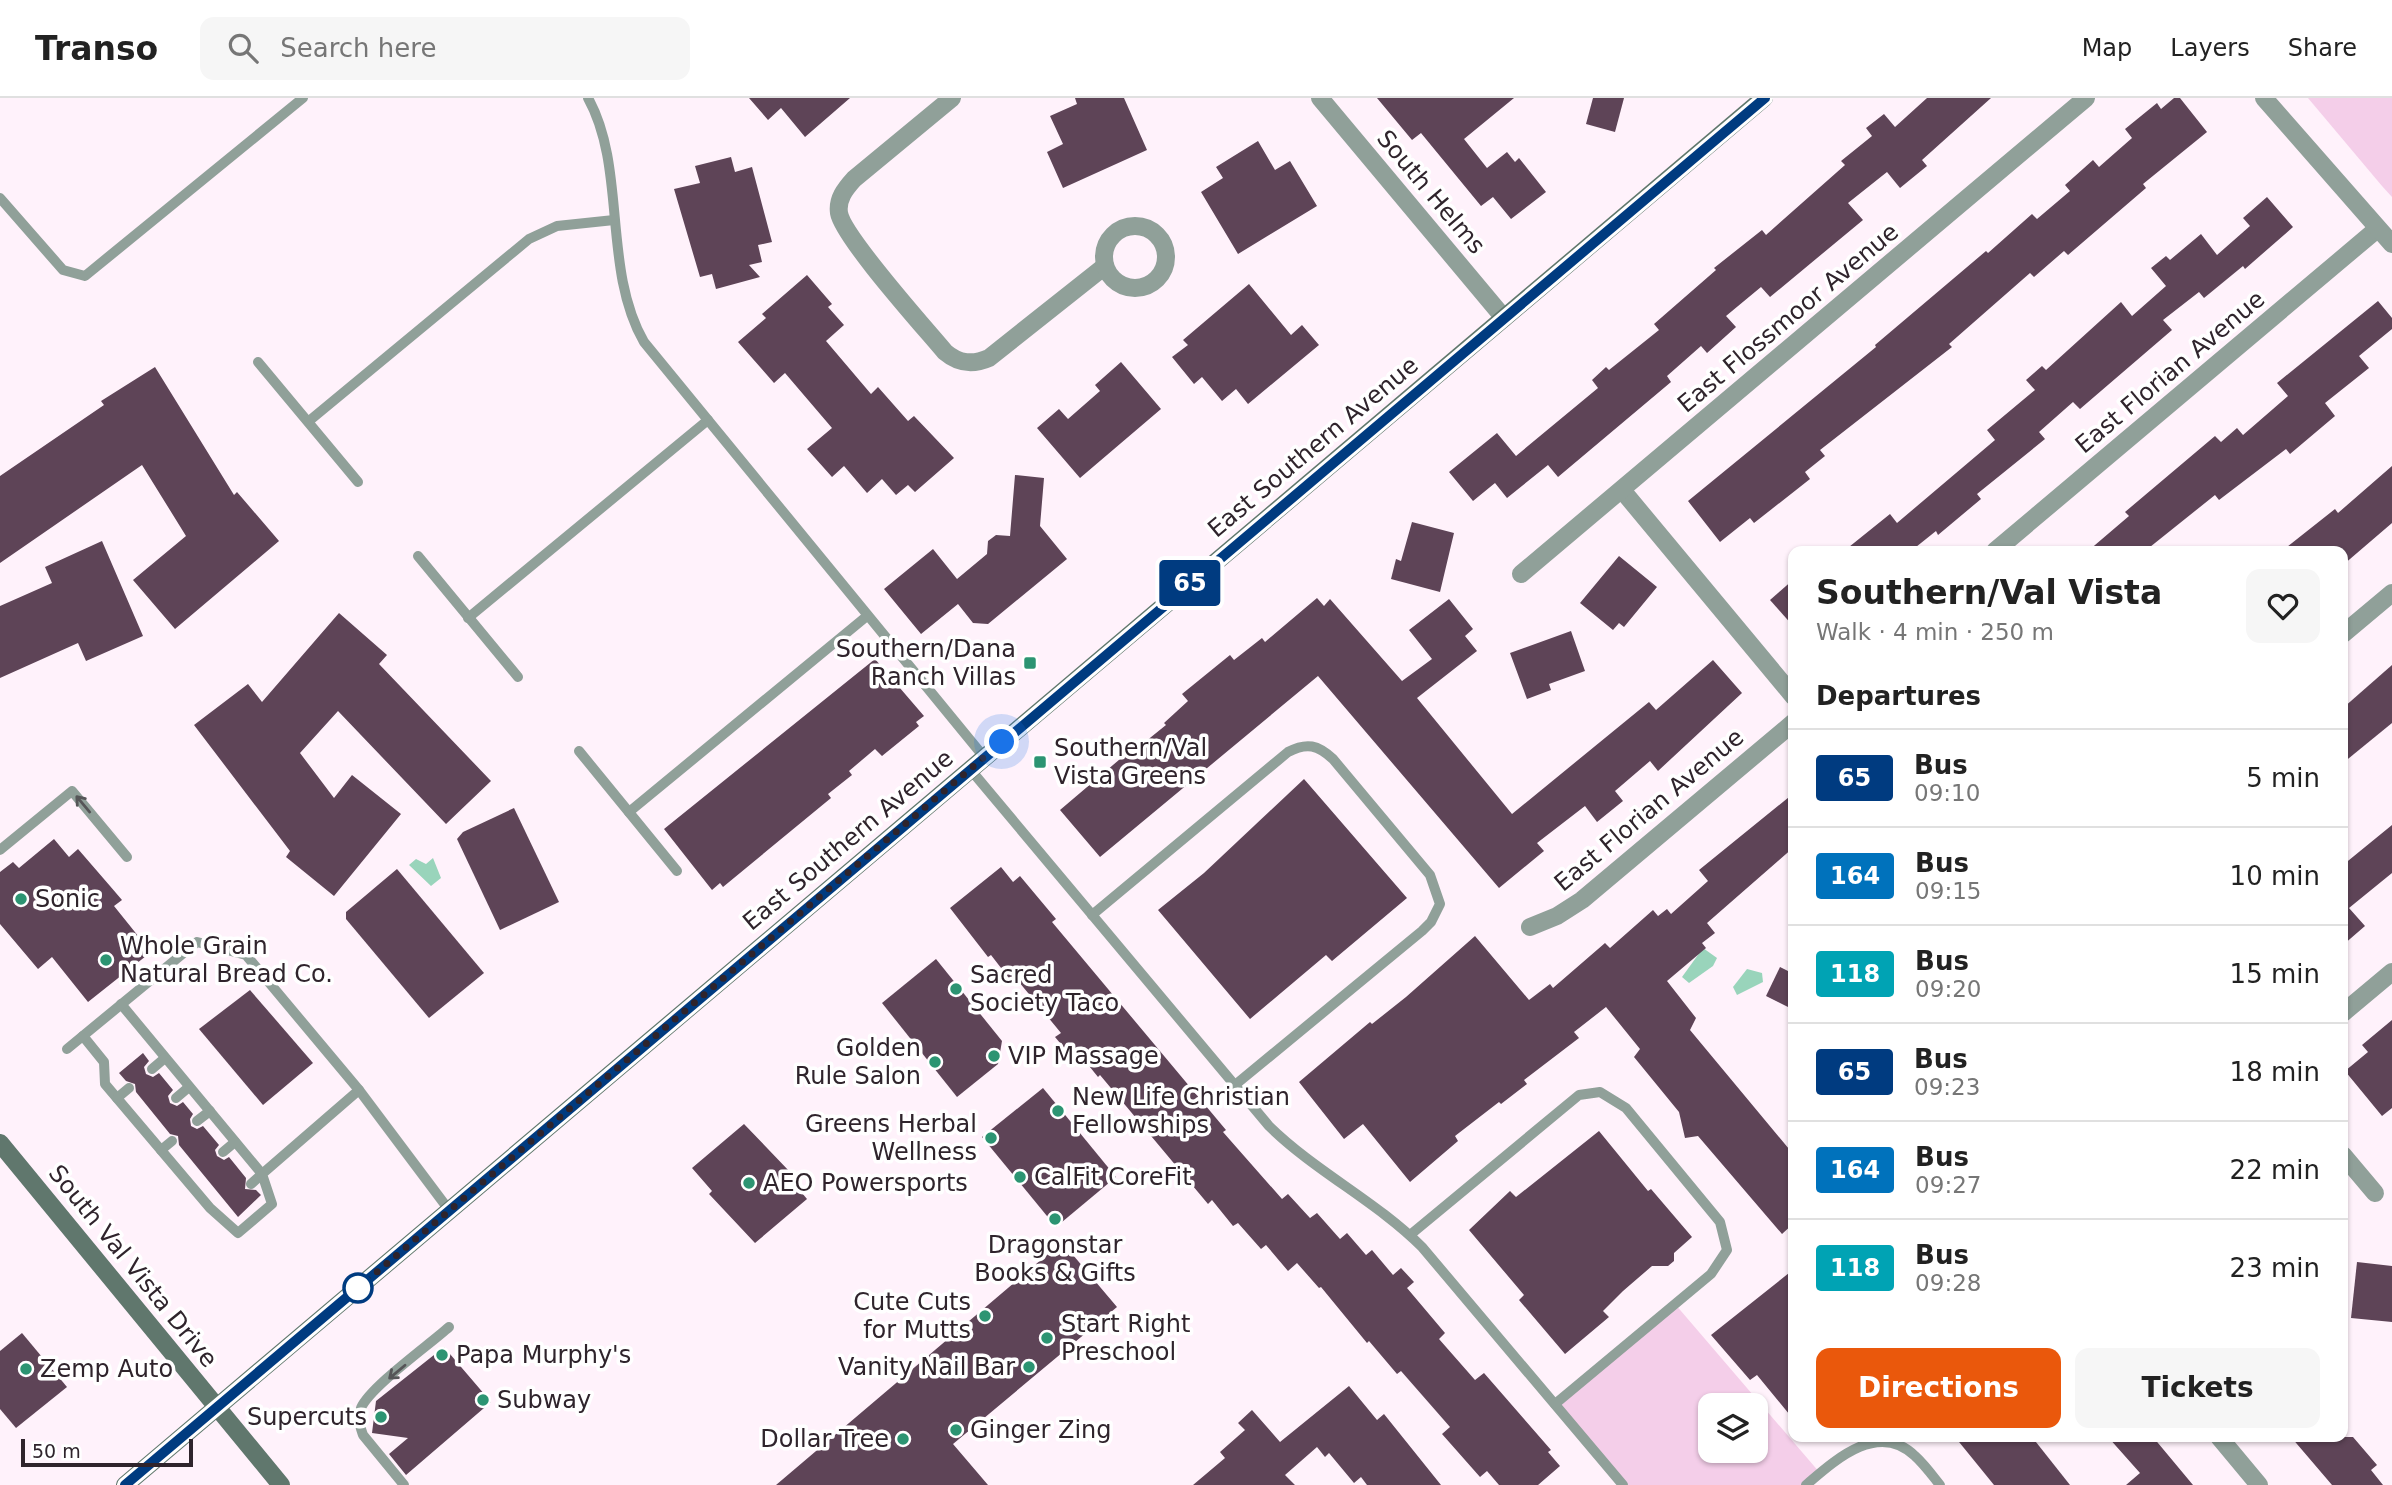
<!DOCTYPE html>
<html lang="en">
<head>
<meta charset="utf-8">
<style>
	body { margin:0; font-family:"DejaVu Sans",sans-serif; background:#f6f6f6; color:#222; height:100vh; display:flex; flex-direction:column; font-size:26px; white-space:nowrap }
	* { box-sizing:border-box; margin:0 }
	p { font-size:23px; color:#767676 }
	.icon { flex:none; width:38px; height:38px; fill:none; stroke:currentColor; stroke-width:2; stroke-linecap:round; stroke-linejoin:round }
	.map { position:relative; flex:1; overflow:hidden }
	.drawer { position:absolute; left:1788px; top:448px; width:560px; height:896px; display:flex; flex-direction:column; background:#fff; border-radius:14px; box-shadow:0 2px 5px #0004 }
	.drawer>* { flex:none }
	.badge { padding:0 14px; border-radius:5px; font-size:24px; line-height:46px }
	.controls { position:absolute; left:1698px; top:1295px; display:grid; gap:14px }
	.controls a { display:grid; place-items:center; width:70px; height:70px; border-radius:14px; background:#fff; box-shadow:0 2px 5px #0004; font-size:35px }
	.scale { position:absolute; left:21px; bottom:18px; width:172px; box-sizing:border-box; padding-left:7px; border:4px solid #2f242c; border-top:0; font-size:19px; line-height:24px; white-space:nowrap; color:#2f242c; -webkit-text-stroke:5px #fff; paint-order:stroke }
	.you { position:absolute; width:35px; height:35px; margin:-18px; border:5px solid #fff; border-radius:50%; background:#1a73e8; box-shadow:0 0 0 10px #1a73e833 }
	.map>.badge { position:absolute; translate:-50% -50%; box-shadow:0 0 0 4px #fff }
	h2 { padding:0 28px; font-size:26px; line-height:63px }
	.round { display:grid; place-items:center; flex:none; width:74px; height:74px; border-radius:14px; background:#f6f6f6 }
	.overview { display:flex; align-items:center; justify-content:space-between; height:119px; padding:0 28px }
	h1 { font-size:33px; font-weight:700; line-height:52px }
	.cta { display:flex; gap:14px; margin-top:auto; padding:14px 28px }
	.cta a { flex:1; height:80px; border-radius:14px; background:#ea580c; color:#fff; font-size:28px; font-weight:700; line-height:80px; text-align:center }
	.cta a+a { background:#f6f6f6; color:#222 }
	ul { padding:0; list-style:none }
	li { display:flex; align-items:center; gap:21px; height:98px; padding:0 28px; border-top:2px solid #e0e0e0 }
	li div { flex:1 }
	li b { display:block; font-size:26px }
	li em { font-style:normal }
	li .badge { min-width:77px; font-weight:700; text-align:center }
	header { display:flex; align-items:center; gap:42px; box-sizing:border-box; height:98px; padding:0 35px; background:#fff; border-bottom:2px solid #e0e0e0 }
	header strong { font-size:33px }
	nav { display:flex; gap:38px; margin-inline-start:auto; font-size:24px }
	.search { width:490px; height:63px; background:#f6f6f6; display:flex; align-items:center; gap:18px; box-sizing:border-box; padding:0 24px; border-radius:14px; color:#767676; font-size:26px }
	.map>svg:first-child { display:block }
	.green { fill:#f4cee9; fill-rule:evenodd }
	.water { fill:#99d4bb }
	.building { fill:#5e4457 }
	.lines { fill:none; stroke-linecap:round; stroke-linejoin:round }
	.service { stroke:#90a099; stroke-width:10 }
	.minor { stroke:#90a099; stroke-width:18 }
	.tertiary { stroke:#90a099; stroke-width:18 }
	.secondary { stroke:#60776d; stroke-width:18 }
	.oneway { stroke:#565658 }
	.line-casing { stroke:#fff; stroke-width:16 }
	.line { stroke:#003b80; stroke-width:10 }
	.walk { stroke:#2f242c; stroke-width:7; stroke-dasharray:0 12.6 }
	.poi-dot { fill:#2c9472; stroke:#fff; stroke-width:2.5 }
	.stop-dot { fill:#fff; stroke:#003b80; stroke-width:3.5 }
	.labels { text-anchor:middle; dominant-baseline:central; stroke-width:7; stroke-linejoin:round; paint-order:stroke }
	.street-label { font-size:24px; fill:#2f242c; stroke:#fff }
	.poi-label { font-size:24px; fill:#2f242c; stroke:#fff; text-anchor:start }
</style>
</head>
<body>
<header>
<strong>Transo</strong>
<div class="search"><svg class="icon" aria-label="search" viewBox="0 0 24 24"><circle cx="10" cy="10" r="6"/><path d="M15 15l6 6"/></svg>Search here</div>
<nav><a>Map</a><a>Layers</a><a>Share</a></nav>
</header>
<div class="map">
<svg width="2392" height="1387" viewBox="0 0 2392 1387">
	<rect width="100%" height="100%" fill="#fff2fb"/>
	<g class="green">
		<path d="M2308,0H2392V99L2382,88Z"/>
		<path d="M1675,1206L1820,1375L1806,1387H1623L1555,1306ZM1710,1307H1755V1353H1710Z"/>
	</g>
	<g class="water">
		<path d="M433,760L441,780L431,788L409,767L416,761L426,766Z"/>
		<path d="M1703,850L1717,860L1713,868L1689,885L1682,879Z"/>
		<path d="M1747,871L1762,875L1763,884L1737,897L1733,889Z"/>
	</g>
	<g class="building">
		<path d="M749,0H850L805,39L781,10L768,22Z"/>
		<path d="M1075,0H1124L1147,52L1063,90L1047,54L1063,46L1050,18L1077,6Z"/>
		<path d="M1377,0H1514L1464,41L1487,70L1507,54L1515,64L1519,60L1546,94L1511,121L1493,99L1481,108L1421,35L1412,42Z"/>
		<path d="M1593,0H1624L1615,34L1586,26Z"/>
		<path d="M1927,0H1991L1922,62L1927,68L1900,90L1887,74L1848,105L1863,122L1770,199L1761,189L1726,218L1736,229L1707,255L1701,248L1667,278L1671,284L1558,379L1548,367L1507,400L1495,385L1473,403L1449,374L1497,335L1516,358L1598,290L1592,282L1606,269L1609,272L1659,232L1654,226L1716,172L1714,170L1762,132L1766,137L1845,67L1841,63L1872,38L1866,30L1884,16L1895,29Z"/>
		<path d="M2174,0H2180L2207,34L2143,86L2146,90L2068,157L2064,153L2034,179L2030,175L1949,246L1952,249L1820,352L1825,358L1805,374L1810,381L1754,425L1750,420L1720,444L1688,403L1876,249L1875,247L1986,153L1988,155L2032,116L2037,121L2070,93L2065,87L2093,62L2099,69L2132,40L2125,31L2157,5L2161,11Z"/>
		<path d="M1258,43L1275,72L1290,63L1317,108L1238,156L1201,94L1223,80L1216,69Z"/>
		<path d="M731,59L735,74L752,69L772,144L758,147L762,164L749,167L760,179L716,191L712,176L700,179L674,91L700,85L695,68Z"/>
		<path d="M2267,99L2293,129L2245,171L2243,168L2204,200L2199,194L2163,222L2172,232L2080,311L2073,304L2039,334L2045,341L1977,396L1981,401L1938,437L1936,433L1911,453H1844L1890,416L1897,425L1995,342L1987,332L2035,292L2026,282L2042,268L2046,272L2121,204L2132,218L2166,188L2151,170L2166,158L2170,162L2201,136L2217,157L2250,128L2243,120Z"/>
		<path d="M807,177L832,206L828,209L844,227L826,243L871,296L878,289L908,323L914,318L954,360L915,394L908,387L896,397L882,381L867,395L844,368L832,379L807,351L832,330L785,275L774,285L738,244L766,220L762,216Z"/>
		<path d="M1249,186L1291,237L1302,227L1319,247L1248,306L1236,291L1222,303L1202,279L1194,286L1172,259L1188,247L1183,242Z"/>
		<path d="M2378,203L2392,220V231L2359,258L2369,270L2325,305L2335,318L2290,356L2286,351L2219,402L2215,397L2145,453H2088L2129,418L2125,414L2215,338L2221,344L2237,330L2243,337L2288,298L2277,285Z"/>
		<path d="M1121,264L1161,311L1080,380L1037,330L1059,311L1068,321L1100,293L1095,287Z"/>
		<path d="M155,269L234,397L237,394L279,443L175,531L133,482L186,438L142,367L0,465V378L104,307L101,303Z"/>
		<path d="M2392,368V425L2343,467V453H2282L2335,411L2338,415Z"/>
		<path d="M1015,377L1044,380L1040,428L1067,461L988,526L973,525L958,506L921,536L884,491L933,451L957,481L987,456L988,443L996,437L1010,438Z"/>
		<path d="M1412,424L1454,435L1440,494L1391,481L1396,461L1401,463Z"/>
		<path d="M102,443L143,538L86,563L78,545L0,580V508L52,485L45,469Z"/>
		<path d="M1619,458L1657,489L1624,529L1619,525L1613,532L1580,505Z"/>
		<path d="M1794,481V529L1770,502Z"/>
		<path d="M1317,500L1324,508L1330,501L1402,583L1432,561L1409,532L1449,501L1473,531L1465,538L1477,553L1417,600L1512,716L1649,604L1656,612L1713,562L1742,595L1658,673L1650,663L1615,693L1623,703L1597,724L1585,708L1537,745L1544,753L1499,790L1318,578L1100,759L1060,712L1133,650L1135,652L1166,627L1164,625L1188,603L1182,596L1230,557L1234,562L1262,540L1265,544Z"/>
		<path d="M339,515L387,557L379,566L491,683L446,726L338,613L300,655L334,700L352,677L401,716L334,798L286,759L290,753L194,627L248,586L262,604Z"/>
		<path d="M1571,533L1585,573L1549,586L1551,592L1527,601L1510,555Z"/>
		<path d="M875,561L924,618L916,624L919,628L882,658L875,651L849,673L852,677L828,696L831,700L723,789L720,785L712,792L664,731Z"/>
		<path d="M2392,567V625L2343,665V610Z"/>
		<path d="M1304,681L1407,800L1332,863L1326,857L1250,921L1158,812L1204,775Z"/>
		<path d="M1794,695V749L1707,825L1715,835L1702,845L1706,850L1667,883L1696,920L1690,932L1794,1057V1125L1782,1136L1698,1038L1685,1040L1679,1014L1634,959L1640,951L1606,909L1574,934L1579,940L1524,982L1527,986L1501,1006L1499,1004L1455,1038L1458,1043L1410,1084L1363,1026L1344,1041L1299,984L1370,924L1372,926L1406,899L1475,838L1529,902L1550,886L1553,890L1605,845L1610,850L1653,812L1658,818L1667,811L1671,816L1708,783L1699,772Z"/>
		<path d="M514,710L559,804L500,832L457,741L463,734Z"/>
		<path d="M2392,727V775L2349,810L2365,828L2343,847V767Z"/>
		<path d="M54,741L69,759L78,751L110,788L122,802L114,808L151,854L88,904L52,859L38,871L0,826V774L13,764L19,770Z"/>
		<path d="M1001,769L1013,784L1020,778L1056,821L1052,824L1226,1032L1223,1034L1282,1101L1288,1096L1310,1120L1317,1115L1340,1141L1347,1135L1366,1157L1372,1152L1393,1177L1401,1170L1414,1184L1407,1190L1445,1235L1439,1241L1475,1282L1484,1275L1551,1352L1548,1354L1560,1368L1538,1387H1499L1487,1373L1480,1379L1442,1336L1450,1329L1401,1273L1397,1276L1369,1243L1367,1245L1321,1189L1319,1190L1297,1165L1288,1173L1266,1147L1261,1151L1238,1125L1233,1128L1212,1102L1208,1106L1100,977L1098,979L1077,953L1071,958L1055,939L1061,935L1019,884L1015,888L991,857L988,859L950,810Z"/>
		<path d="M397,771L484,875L429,920L346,821V814Z"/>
		<path d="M936,861L1002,943L998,966L957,999L882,905Z"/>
		<path d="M1780,869L1794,876V912L1766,898Z"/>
		<path d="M250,892L313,965L263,1007L199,931Z"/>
		<path d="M2392,922V1010L2382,1018L2345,973L2368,954L2362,947Z"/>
		<path d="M143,955L149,963L144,969L146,976L153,979L159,975L173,992L168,998L170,1005L177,1008L183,1004L193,1016L190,1021L191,1028L197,1031L203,1028L219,1047L215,1052L217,1058L224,1062L229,1059L246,1080L245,1091L256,1092L261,1097L238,1119L179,1047L178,1038L170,1036L136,994L135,986L126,983L119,975Z"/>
		<path d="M1043,990L1116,1079L1056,1129L982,1039Z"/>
		<path d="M744,1026L790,1074L787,1077L807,1101L755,1145L709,1096L712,1093L692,1070Z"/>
		<path d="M1599,1033L1648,1093L1651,1091L1692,1139L1674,1155V1163L1668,1168H1652L1623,1193L1603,1213L1609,1219L1565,1256L1519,1202L1524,1197L1469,1132L1510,1093L1516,1099Z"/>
		<path d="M1062,1144L1117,1209L953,1346L988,1387H776Z"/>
		<path d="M2357,1164L2392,1168V1224L2351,1220Z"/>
		<path d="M1794,1171V1322L1757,1277L1750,1282L1711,1237Z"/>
		<path d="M22,1235L67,1289L16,1330L0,1311V1253Z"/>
		<path d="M444,1249L491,1304L406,1377L389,1356L408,1340L372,1335L376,1303Z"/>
		<path d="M1349,1288L1377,1322L1384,1316L1441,1387H1367L1361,1379L1354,1385L1329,1355L1325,1359L1317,1349L1285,1377L1295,1387H1193L1225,1360L1220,1354L1245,1332L1238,1325L1252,1312L1280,1344Z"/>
		<path d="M1955,1339H2032L2070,1387H1994Z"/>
		<path d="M2108,1339H2153L2193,1387H2126L2140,1375Z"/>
		<path d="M2291,1339H2353L2377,1367L2371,1372L2383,1387H2332Z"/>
	</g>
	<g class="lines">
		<g class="service">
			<path d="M588,0C627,70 602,171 644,244L984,659"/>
			<path d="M0,100L63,172L85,178L303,0"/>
			<path d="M258,264L358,384"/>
			<path d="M309,323L529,141L557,128L614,122"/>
			<path d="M418,458L518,579"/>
			<path d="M468,520L708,322"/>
			<path d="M579,653L677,773"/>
			<path d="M970,671L1269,1028C1316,1074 1376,1103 1422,1149L1623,1387"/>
			<path d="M629,714L867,518"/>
			<path d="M0,752L72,693L127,759"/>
			<path d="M1092,817L1288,654C1307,644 1318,647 1333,661L1430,777L1440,806L1431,824L1422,833L1235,987"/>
			<path d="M121,906L262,1076L251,1086"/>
			<path d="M83,938L104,964L105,986L210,1110L238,1135L272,1106L262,1076L359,992"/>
			<path d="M67,951L197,844L246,857L359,992L449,1112"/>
			<path d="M152,971L165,960"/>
			<path d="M117,1000L129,990"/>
			<path d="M176,1000L189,989"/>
			<path d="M197,1023L210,1013"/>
			<path d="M161,1052L172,1043"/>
			<path d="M223,1054L235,1044"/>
			<path d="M1410,1137L1579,997L1600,994L1626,1010L1720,1124L1727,1152L1711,1176L1555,1306"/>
			<path d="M404,1387L363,1337C360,1328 357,1320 361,1310C370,1289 429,1247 449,1229"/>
			<path d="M1806,1387C1834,1363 1878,1322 1915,1358C1924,1366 1932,1377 1940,1387"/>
		</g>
		<g class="minor">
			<path d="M952,0L854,81C845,91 837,101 839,115C843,139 925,230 945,254C959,266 973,267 989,260L1105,168"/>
			<path d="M1320,0L1504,220"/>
			<circle cx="1135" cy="159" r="31"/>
			<path d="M1622,392L1794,599"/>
			<path d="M1995,453L2376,132"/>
			<path d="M1521,476L2086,0"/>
			<path d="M2343,536L2392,495"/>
			<path d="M1530,829L1557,818L1582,802L1794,624"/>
			<path d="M2343,915L2392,874"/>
			<path d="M2343,1057L2375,1095"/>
			<path d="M2219,1339L2259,1387"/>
		</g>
		<path class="tertiary" d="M2264,0L2392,146"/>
		<g class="secondary">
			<path d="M0,1045L281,1387"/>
			<path d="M125,1387L1764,0"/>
		</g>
	</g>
	<defs><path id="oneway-shaft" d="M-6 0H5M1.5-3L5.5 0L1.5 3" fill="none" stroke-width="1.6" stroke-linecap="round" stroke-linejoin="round" transform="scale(1.75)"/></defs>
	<g class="oneway">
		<use href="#oneway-shaft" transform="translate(83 706) rotate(-130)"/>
		<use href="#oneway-shaft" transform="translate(397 1274) rotate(140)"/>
	</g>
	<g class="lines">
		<g class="line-casing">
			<path id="line" d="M125,1387L1765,0"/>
		</g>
		<use href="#line" class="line"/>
		<path class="walk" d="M358,1190L1002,644"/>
	</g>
	<g class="poi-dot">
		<rect x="1023" y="558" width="14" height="14" rx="3.5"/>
		<rect x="1033" y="657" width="14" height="14" rx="3.5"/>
		<circle cx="21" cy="801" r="7"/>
		<circle cx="106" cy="862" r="7"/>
		<circle cx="956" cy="891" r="7"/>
		<circle cx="994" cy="958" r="7"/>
		<circle cx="935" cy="964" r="7"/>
		<circle cx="1058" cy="1013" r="7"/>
		<circle cx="991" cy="1040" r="7"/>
		<circle cx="1020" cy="1079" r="7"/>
		<circle cx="749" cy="1085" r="7"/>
		<circle cx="1055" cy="1121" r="7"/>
		<circle cx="985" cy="1218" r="7"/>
		<circle cx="1047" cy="1240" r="7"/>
		<circle cx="442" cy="1257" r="7"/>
		<circle cx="1029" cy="1269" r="7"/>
		<circle cx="26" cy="1271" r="7"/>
		<circle cx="483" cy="1302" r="7"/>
		<circle cx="381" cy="1319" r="7"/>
		<circle cx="956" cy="1332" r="7"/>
		<circle cx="903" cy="1341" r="7"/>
	</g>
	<circle class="stop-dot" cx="358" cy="1190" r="14"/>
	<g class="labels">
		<g class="street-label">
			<text transform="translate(1431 94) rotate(50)">South Helms</text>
			<text transform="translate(1788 220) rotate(-40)">East Flossmoor Avenue</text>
			<text transform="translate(2170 274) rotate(-40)">East Florian Avenue</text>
			<text transform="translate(1313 349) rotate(-40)">East Southern Avenue</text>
			<text transform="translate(1649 712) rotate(-40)">East Florian Avenue</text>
			<text transform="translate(848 742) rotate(-40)">East Southern Avenue</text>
			<text transform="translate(133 1168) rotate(51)">South Val Vista Drive</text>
		</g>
		<g class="poi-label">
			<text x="1016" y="551" text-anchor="end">Southern/Dana<tspan x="1016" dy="28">Ranch Villas</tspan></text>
			<text x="1054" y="650">Southern/Val<tspan x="1054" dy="28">Vista Greens</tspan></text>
			<text x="35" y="801">Sonic</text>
			<text x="120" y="848">Whole Grain<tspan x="120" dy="28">Natural Bread Co.</tspan></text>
			<text x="970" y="877">Sacred<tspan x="970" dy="28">Society Taco</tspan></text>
			<text x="921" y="950" text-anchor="end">Golden<tspan x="921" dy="28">Rule Salon</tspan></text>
			<text x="1008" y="958">VIP Massage</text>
			<text x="1072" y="999">New Life Christian<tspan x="1072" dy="28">Fellowships</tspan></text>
			<text x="977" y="1026" text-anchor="end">Greens Herbal<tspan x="977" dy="28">Wellness</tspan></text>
			<text x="1034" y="1079">CalFit CoreFit</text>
			<text x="763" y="1085">AEO Powersports</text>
			<text x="1055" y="1147" text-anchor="middle">Dragonstar<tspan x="1055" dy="28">Books &amp; Gifts</tspan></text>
			<text x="971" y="1204" text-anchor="end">Cute Cuts<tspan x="971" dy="28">for Mutts</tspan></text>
			<text x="1061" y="1226">Start Right<tspan x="1061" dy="28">Preschool</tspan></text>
			<text x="456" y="1257">Papa Murphy's</text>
			<text x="1015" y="1269" text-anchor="end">Vanity Nail Bar</text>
			<text x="40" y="1271">Zemp Auto</text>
			<text x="497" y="1302">Subway</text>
			<text x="367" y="1319" text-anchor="end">Supercuts</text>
			<text x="970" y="1332">Ginger Zing</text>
			<text x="889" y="1341" text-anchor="end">Dollar Tree</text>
		</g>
	</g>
</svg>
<div class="controls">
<a><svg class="icon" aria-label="layers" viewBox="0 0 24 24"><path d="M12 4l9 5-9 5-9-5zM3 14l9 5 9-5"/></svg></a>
</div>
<div class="scale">50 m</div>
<div class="you" style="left:1002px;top:644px"></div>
<b class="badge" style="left:1190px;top:485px;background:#003b80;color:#fff">65</b>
<section class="drawer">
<div class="overview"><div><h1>Southern/Val Vista</h1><p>Walk · 4 min · 250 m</p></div><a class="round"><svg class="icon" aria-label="heart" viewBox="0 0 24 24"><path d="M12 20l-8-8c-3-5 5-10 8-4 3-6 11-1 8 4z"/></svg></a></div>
<h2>Departures</h2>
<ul>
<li><span class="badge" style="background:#003b80;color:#fff">65</span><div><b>Bus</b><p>09:10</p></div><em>5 min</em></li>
<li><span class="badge" style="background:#0072bc;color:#fff">164</span><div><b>Bus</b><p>09:15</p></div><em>10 min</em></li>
<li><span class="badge" style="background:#00a3b4;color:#fff">118</span><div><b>Bus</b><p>09:20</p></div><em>15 min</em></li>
<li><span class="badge" style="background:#003b80;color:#fff">65</span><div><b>Bus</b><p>09:23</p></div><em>18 min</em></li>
<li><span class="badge" style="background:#0072bc;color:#fff">164</span><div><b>Bus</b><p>09:27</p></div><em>22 min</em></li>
<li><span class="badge" style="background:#00a3b4;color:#fff">118</span><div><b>Bus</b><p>09:28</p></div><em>23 min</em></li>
</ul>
<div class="cta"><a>Directions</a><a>Tickets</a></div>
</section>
</div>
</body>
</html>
